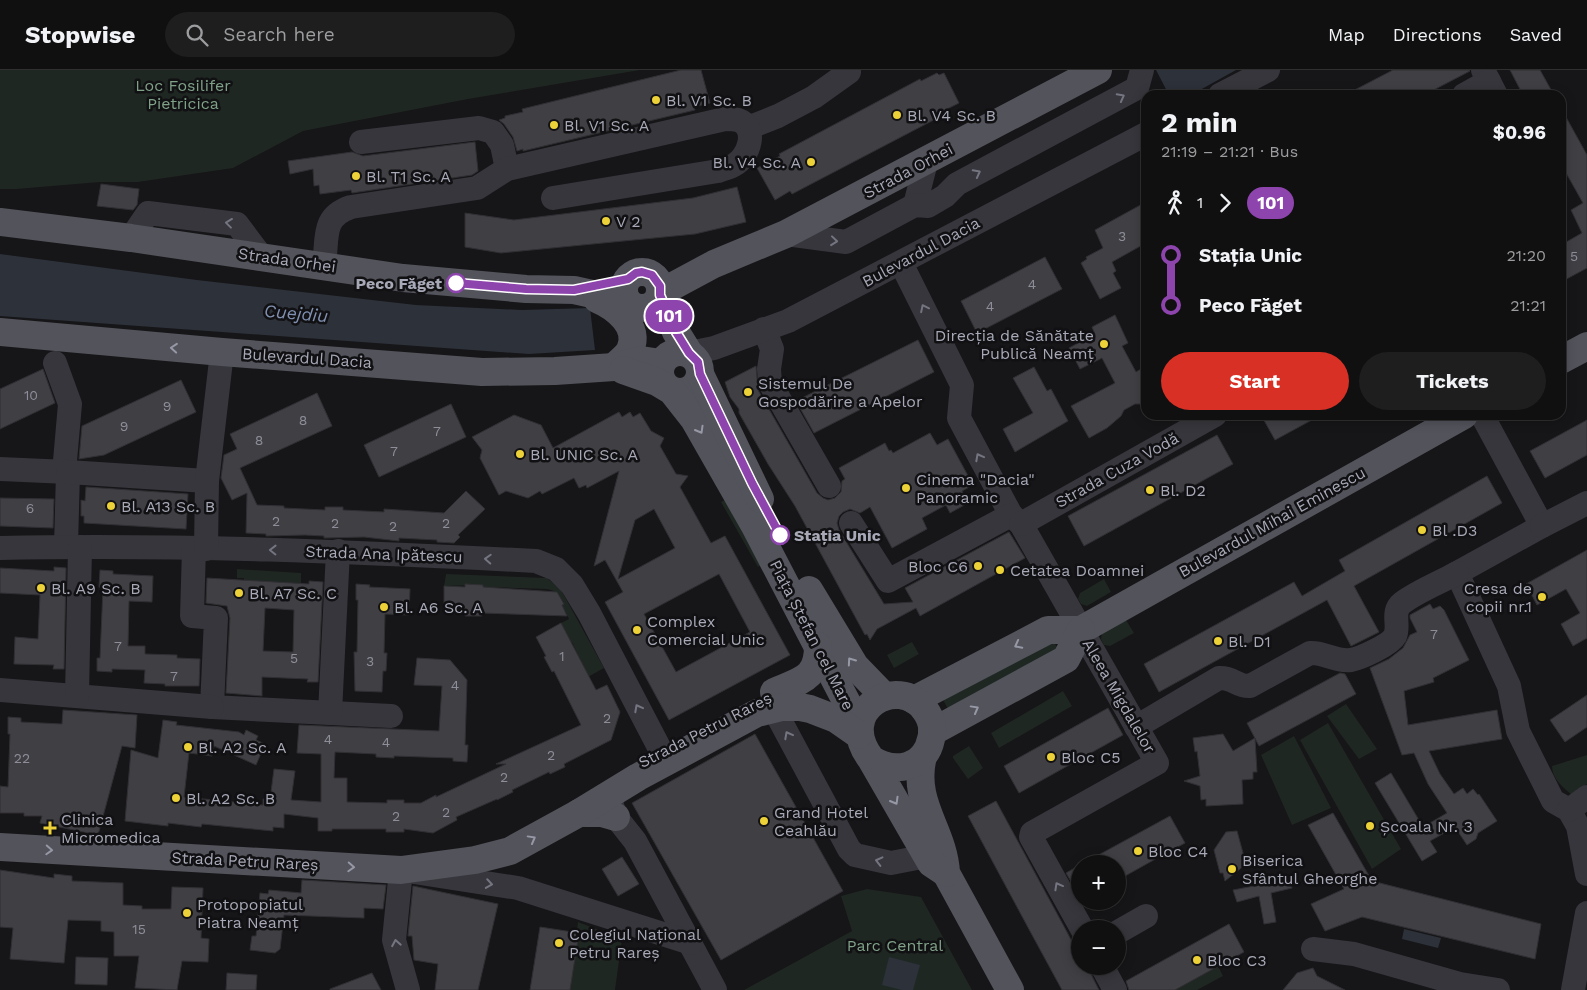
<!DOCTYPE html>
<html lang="en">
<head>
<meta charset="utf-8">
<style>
	body { margin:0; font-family:"Work Sans",sans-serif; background:#1e1e1f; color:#f1f3f6; height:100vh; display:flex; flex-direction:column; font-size:19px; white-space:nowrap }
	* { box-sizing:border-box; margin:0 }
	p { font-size:16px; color:#9c9d9f }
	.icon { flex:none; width:28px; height:28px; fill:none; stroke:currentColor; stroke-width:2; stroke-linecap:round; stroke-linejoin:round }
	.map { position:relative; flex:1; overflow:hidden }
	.details { position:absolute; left:1141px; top:20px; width:425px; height:330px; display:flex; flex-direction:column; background:#101011; border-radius:15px; box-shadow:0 2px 12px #0003,0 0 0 1px #303031 }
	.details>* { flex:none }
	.badge { padding:0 10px; border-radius:16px; font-size:18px; line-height:32px }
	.fabs { position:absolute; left:1071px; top:785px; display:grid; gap:10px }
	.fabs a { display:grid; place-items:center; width:55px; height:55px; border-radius:50%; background:#101011; box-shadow:0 2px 12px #0003,0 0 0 1px #303031; font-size:25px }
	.map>.badge { position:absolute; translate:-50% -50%; box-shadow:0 0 0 2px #fff }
	.legs { display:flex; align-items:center; gap:8px; height:55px; padding:0 20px; font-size:16px }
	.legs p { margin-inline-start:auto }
	.overview { display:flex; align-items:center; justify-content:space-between; height:85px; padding:0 20px }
	h1 { font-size:28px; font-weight:700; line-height:38px }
	.primary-button { display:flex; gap:10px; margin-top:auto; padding:10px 20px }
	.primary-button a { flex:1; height:58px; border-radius:30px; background:#d93025; color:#fff; font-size:20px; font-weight:700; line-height:58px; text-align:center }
	.primary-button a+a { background:#1e1e1f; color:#f1f3f6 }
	ul { padding:0 20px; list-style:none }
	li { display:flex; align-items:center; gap:18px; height:50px; font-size:19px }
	li i { display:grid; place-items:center; width:8px; height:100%; margin:0 6px; background:currentColor }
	li i::after { content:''; width:12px; height:12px; margin:-6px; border:4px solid; border-radius:50%; background:#101011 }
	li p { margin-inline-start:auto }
	li:first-child i { background:linear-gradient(#0000 50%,currentColor 0) }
	li:last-child i { background:linear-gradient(currentColor 50%,#0000 0) }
	header { display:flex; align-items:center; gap:30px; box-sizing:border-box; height:70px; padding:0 25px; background:#101011; border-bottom:1px solid #303031 }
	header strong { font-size:24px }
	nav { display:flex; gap:28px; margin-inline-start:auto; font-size:18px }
	.search { width:350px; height:45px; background:#1e1e1f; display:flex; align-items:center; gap:12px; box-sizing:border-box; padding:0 18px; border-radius:28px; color:#9c9d9f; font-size:19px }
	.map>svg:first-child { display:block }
	.green { fill:#1f2722 }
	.water { fill:#2c313a }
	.building { fill:#403f44; stroke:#302f33; fill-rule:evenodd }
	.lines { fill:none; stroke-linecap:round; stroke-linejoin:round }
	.minor { stroke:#36363c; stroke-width:24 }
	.major { stroke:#52535b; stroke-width:28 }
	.oneway { stroke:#747580 }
	.oneway2 { stroke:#9698a5 }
	.line-1-casing { stroke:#fff; stroke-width:11 }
	.line-1 { stroke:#8e44ad; stroke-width:8 }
	.poi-dot { fill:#ecd238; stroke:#111012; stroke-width:2 }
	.stop-1-dot { fill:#fff; stroke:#8e44ad; stroke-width:2.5 }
	.labels { text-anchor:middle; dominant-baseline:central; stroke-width:5; stroke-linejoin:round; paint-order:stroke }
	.number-label { font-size:14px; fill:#8d8e9a }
	.park-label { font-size:16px; fill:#7fa188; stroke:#111012 }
	.poi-label { font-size:16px; fill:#a7a9b7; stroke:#111012; text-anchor:start }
	.street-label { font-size:16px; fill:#a7a9b7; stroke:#111012 }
	.stop-label { font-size:16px; font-weight:bold; fill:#a7a9b7; stroke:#111012; text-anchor:end }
	.water-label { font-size:18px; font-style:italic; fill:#7f90b1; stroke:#111012 }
</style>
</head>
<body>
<header>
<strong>Stopwise</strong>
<div class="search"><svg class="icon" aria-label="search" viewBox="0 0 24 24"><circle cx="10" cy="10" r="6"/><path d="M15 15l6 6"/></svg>Search here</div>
<nav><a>Map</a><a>Directions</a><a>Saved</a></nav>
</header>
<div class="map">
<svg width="1587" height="920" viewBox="0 0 1587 920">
	<rect width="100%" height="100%" fill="#161517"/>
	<g class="green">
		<path d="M0,0H640L468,29L303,61L233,98L138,112H100L17,119H0Z"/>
		<path d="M727,429L763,494L758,497L721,432Z"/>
		<path d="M237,499L301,503V514L244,511V508H237Z"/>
		<path d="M446,504L547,508L561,520L604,598L588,607L572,572L570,573L559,554L569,549L562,535L564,533L557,522L547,519L483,517L482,515L444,516Z"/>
		<path d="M1104,509L1111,522L1087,536L1081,534L1078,529L1080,523Z"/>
		<path d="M1126,550L1134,563L1110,576L1104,575L1101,569L1102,563Z"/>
		<path d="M1053,570L1058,579L948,639L943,630Z"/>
		<path d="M912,572L919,584L894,598L887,585Z"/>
		<path d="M1063,621L1072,636L999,678L991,663Z"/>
		<path d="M1346,634L1377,679L1359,689L1327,646Z"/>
		<path d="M1328,653L1401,779L1372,799L1300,670Z"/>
		<path d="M1294,666L1331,738L1292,755L1261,685Z"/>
		<path d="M969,676L983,698L968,709L953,688V686Z"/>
		<path d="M1587,685V714L1572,725C1563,717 1552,709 1552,696Z"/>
		<path d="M867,819L921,827L972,920H744L852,861L841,826Z"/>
		<path d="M578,852L622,869L615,920H570Z"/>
		<path d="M1218,896L1223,906L1197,920H1175Z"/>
	</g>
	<g class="water">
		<path d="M1156,0H1236L1191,25H1169Z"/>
		<path d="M0,184L197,210L416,235L522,240L590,238L595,280L529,284L0,246Z"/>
		<path d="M1404,859L1441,868L1438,878L1402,869Z"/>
		<path d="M889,887L920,895L913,920H902L882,915Z"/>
	</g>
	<g class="building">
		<path d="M681,0H701L710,33L694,37L695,40L523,81V79L517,81L513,67L504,54L499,50L505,48V46L523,42L522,39Z"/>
		<path d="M1393,0H1469L1470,1L1424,25H1345Z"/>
		<path d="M1510,0H1540L1554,25H1523Z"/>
		<path d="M937,3L939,5L944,3L959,33L945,40L947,43L792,124L790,121L775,130L757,98L780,86L779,84L920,9L921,11Z"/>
		<path d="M1561,38L1587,85V198L1561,212V175L1582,163L1571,140L1583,133L1561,94Z"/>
		<path d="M475,72L478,101L472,105L352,123L351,120L320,124L319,115L314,116L313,99L290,104L288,91L352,82L363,86Z"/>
		<path d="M101,114L139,119L137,135L133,140L97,136Z"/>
		<path d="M737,117L746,152L695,164L501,183L465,177V143L514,150L693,128Z"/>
		<path d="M1146,132V173L1112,192L1116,201L1113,203L1121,218L1100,229L1081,193L1087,189L1086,187L1103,178L1095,160Z"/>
		<path d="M1045,187L1062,219L977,263L961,231Z"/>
		<path d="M1115,245L1128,273L1122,276L1136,302L1146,296V334H1135L1124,340L1121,346L1107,358L1089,368L1071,336L1115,313L1102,288L1080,299L1069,278L1095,264L1092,257Z"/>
		<path d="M918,270L934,302L814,363L796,331Z"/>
		<path d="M756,296L758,320L817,423L823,428L828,430L835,428L841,422L842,411L845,409L839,398L885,373L889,381L891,380L893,383L930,363L937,375L948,369L973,415L962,421L968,433L950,443L946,435L922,448L927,459L892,478L870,437L860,443L850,439L843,442L839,446L837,453L839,460L884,534L913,532L905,518L1009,462L1025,488L920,546L916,538L877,559L870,570L867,564L865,565L795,436L768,394L739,343V339L730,327L725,312Z"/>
		<path d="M1034,297L1047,321L1051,319L1068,351L1015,382L1003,359L1033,343L1013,308Z"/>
		<path d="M43,299L55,333L0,359V319Z"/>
		<path d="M181,310L196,342L104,385L79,389L82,356Z"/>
		<path d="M317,323L332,356L240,398L257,435L284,436V438L325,440V437H343V440L384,442V439L444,443L466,421L485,439L458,465L460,467L454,473L437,472V470L399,468V471L364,467L324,468V466L305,465L266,466V464L246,463L247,423L232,430L221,408L224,385L237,379L230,364Z"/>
		<path d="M451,334L466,367L379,407L364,375Z"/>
		<path d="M619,342L622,347L630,342L633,347L640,343L651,361L664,368L660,376L676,404L688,406L680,417L711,473L725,466L790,585L669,650L605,532L623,522L605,490L594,496L619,401L587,418L586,415L579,418L574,408L542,424L540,421L528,428L506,421L499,425L480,388L482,380L472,367L514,345L541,355L553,378ZM654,439L675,478L618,509L635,450ZM719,504L750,562L676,602L644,544Z"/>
		<path d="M1261,345H1321L1275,370Z"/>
		<path d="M1587,350V385L1545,408L1530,381Z"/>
		<path d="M1217,365L1233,394L1084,476L1068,446Z"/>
		<path d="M1487,406L1502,433L1354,516L1379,562L1351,576L1327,530L1159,622L1144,594L1294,512L1302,526L1345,501L1339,490Z"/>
		<path d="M86,417L188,424L186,459L84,453V446H81V430L85,431Z"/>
		<path d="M0,428L54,429L53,458L0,456Z"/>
		<path d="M1587,480V568L1573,576L1561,554L1580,543L1566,519L1537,535L1526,514Z"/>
		<path d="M54,497L66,498L64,599H53L54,595L14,594L15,567L38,569L40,525L0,523V498L54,501Z"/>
		<path d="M100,500L113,501V504L153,506L152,532L129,531L128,576H145V584L177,585V588L200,589L199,616H165V614L144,613L145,600L112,599V602L97,601V588H100L103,518L99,517Z"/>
		<path d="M207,508L309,514V511L323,512L318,612H307L308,609L262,607V626L226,623L230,548L227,536L206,533ZM265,538L294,540L293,582L263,581Z"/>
		<path d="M356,514L370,515L369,517L410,519L409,545L385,544L384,583H387L386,601H383L382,622L355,621L354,582H357L358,530H356Z"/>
		<path d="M465,514L483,515V517L557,522L564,534L562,535L567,546L482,543V546H465V543H444V516L465,517Z"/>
		<path d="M1430,534L1433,539L1440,536L1444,540L1469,590L1433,608L1434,612L1404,621L1408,655L1497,640L1502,669L1429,681L1440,704L1454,724L1463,718L1467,724L1473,719L1478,725L1479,724L1497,751L1478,763L1476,769L1467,775L1455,757L1430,771L1437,782L1422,791L1375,713L1391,703L1423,757L1447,743L1428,714L1414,683L1402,685L1370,598L1389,589L1403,578L1410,565L1417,562L1410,548V545Z"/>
		<path d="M561,553L596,620L607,615L620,642L611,670L564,694L565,697L550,704L549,702L512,720L513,722L497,730V729L456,747L457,750L433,763L404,759V762H386V759H332V761H318V748L284,744V758L273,757V761L202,754L201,757L168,753V756L125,751L131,680L158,688L163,650L177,652L176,655L239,662L244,665L246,660L258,666L256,670L265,674L256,695L214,676L212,686L189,683L184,727L263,735V729L270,730L274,699L295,701L291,730L321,732V684L297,683L299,655L439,661L442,616L414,615L417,588L450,590L467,610L465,675H468L467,692L453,691V688L394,686V688L376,687V684L335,682L334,708H347V732L387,733V730H404V733H421L436,725V727L506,694H496L581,655L554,601L552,602L544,587L546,586L536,567Z"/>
		<path d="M1340,603L1345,604L1356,624L1259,676L1247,653Z"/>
		<path d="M1587,625V657L1565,672L1550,650Z"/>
		<path d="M1108,638L1123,665L1019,723L1004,696Z"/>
		<path d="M63,640L137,645L135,678L122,676L98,765L40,753L42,746H24V743H0V716L8,717L10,664H8V647L21,648V652L62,654Z"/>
		<path d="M755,664L843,821L721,890L632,733Z"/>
		<path d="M1223,664L1233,681L1255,668L1257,702H1253V709L1242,710L1243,734L1206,736V729L1201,730L1200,716L1184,711L1200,706L1197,681L1195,682L1193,668Z"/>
		<path d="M996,731L1067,862L1080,888V896H1087L1099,920H1062L1031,863L968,746Z"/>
		<path d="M1333,743L1372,811L1541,854L1535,889L1362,847L1325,861L1311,834L1344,819L1308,755Z"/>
		<path d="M1170,746L1185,773L1159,787L1118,810V794H1082Z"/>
		<path d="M1237,761L1246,794L1225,811L1223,803H1220L1214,780L1226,762Z"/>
		<path d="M622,787L639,814L618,826L602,799Z"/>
		<path d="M1080,795V827L1066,803Z"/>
		<path d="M0,800L54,808V804L72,806V811L123,813V835L142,836V839H171L172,817L203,818L201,868L209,869L208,892L182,891L177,920L135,918L139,886H114V862L101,861V851L68,850L64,893L10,889L13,858L0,857Z"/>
		<path d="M1290,809L1292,818L1271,823L1276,852L1264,854L1259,826L1237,832L1233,820Z"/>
		<path d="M302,810L386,815L383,839L364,838V848L284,845L280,879L275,883L250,880L252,866H256L260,823L268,824L269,820L301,823Z"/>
		<path d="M413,816L498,834L478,920H435L438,894L414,890L412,866H408Z"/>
		<path d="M1229,854L1244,882L1175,920H1129L1126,911Z"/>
		<path d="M540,857L579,863L570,920H530Z"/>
		<path d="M76,887L108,888L107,915L75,914Z"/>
		<path d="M1313,898L1317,906L1345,920H1283L1297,903Z"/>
		<path d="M227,903L257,905L256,920H226Z"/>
		<path d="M372,903L381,920H330V919Z"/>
	</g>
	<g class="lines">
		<g class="minor">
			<path d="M1483,0L1496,25"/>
			<path d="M1220,25L1268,0"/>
			<path d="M1464,25L1489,11"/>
			<path d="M748,58L778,46L814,27L849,2"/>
			<path d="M361,72L479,58L493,62L502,75L507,99"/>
			<path d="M915,135L926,92"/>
			<path d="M786,164L846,172L915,135L928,136L945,126L957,114L1137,18L1142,0"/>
			<path d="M131,168L148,143L237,154L261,186"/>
			<path d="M901,193L962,315L959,348L1011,445"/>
			<path d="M324,195C328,168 321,147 351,137L477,118L507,99L725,49C729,49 734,49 738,50C759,57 749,87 734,95C729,98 723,99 718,101L553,128"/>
			<path d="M764,259L772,279L769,299L770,313L829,416"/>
			<path d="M689,283L714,278L788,251L1146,64"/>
			<path d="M55,293L70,334L64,402"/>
			<path d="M1482,345L1542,456L1457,503L1509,616L1518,661L1553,731L1569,740L1578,756L1587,804"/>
			<path d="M0,399L68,402L66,476"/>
			<path d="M68,402L207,411"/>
			<path d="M851,453L888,511L1011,445L1021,454L1157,693L1032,763L1031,767L1082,859"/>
			<path d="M1021,454L1215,345"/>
			<path d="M1542,456L1587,433"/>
			<path d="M0,478C179,474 358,482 536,491L556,499L572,515L589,543L661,681"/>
			<path d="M194,478L192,546L216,548L212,637L391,646"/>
			<path d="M206,479L207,411L222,282"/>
			<path d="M0,620L212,637"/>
			<path d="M77,626L80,477"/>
			<path d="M774,639L849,779L855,785L891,793L927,786"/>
			<path d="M330,643L338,481"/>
			<path d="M1136,657L1219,608C1233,607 1237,617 1250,616L1310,583C1325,582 1335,592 1351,590C1361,588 1390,575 1395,566C1400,555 1391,542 1402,533C1418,521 1439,513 1457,503"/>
			<path d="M610,730L616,747L635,771L715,920"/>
			<path d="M1569,740L1587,727"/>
			<path d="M1118,862L1146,846"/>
			<path d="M1313,879L1354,884L1460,914L1498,920"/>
			<path d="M1102,896L1115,920"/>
			<path d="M408,920L394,870L401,800L518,818L691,873"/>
			<path d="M1573,920L1587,843"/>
		</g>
		<g class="major">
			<path d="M0,152L131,168L403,208L526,219L574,220L628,232"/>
			<circle cx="642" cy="220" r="18"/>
			<path d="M660,223L714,194L786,164L1098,0"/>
			<path d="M660,225L676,262L689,283"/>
			<path d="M597,229C616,237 641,257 630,280C627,286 619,292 614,297"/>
			<path d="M0,262L222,282L482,302L555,301L614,297L641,290L661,293"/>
			<circle cx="680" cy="302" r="20"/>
			<path d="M1561,290L1587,276"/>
			<path d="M623,300L657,312L672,321L694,349L755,456L859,656"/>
			<path d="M700,304L760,429"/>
			<path d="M809,520L855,596L884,626"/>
			<path d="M1081,560L1464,345"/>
			<path d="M774,622C801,610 818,609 818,576"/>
			<path d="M914,630L1048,560H1081"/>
			<path d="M932,662L1066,589L1081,560"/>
			<path d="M923,686C911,733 944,760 946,803L1010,920"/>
			<path d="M871,689C894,704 925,699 931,669C934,659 931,648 925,640C898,603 834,640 871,689L931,793L946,803"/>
			<path d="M579,743H602L616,747"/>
			<path d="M0,777L401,800L475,790L510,781L579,743L638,707L757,643L782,637H800L810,639L836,649L859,665"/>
		</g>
	</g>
	<defs><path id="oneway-chevron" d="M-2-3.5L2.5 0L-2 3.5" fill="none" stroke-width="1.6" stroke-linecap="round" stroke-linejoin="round" transform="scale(1.25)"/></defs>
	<g class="oneway">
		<use href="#oneway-chevron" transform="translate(1121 27) rotate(-28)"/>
		<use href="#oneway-chevron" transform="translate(977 103) rotate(-28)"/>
		<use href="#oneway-chevron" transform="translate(229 153) rotate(-173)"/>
		<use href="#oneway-chevron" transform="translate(834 171) rotate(6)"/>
		<use href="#oneway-chevron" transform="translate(924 238) rotate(-116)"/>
		<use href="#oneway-chevron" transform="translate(979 387) rotate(-118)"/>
		<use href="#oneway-chevron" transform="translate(273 480) rotate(-179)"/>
		<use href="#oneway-chevron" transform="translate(488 489) rotate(-177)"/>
		<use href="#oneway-chevron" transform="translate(638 638) rotate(-118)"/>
		<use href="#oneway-chevron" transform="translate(788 665) rotate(-118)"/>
		<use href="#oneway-chevron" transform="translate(879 791) rotate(-166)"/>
		<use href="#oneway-chevron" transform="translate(489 814) rotate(9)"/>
		<use href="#oneway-chevron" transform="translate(1058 816) rotate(-119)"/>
		<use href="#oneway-chevron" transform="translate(396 873) rotate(-100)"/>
	</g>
	<g class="oneway2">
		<use href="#oneway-chevron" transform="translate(174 278) rotate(-175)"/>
		<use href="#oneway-chevron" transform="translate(700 360) rotate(60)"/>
		<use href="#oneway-chevron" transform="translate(1018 575) rotate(152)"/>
		<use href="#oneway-chevron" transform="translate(851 591) rotate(-125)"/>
		<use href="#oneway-chevron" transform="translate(975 639) rotate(-29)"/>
		<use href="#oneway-chevron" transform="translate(895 731) rotate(60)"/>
		<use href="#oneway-chevron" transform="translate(532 769) rotate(-29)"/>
		<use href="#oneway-chevron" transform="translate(49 780) rotate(3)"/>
		<use href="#oneway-chevron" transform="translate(351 797) rotate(3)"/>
	</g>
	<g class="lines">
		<g class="line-1-casing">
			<path id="line-1" d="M456,213L526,219L574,220L628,209L636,203L642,202L652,205L660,216V225L676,262L689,283L698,292L700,304L752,413L780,465"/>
		</g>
		<use href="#line-1" class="line-1"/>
	</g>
	<g class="poi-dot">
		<circle cx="656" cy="30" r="5"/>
		<circle cx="897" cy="45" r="5"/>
		<circle cx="554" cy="55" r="5"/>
		<circle cx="811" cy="92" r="5"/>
		<circle cx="356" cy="106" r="5"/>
		<circle cx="606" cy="151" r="5"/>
		<circle cx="1104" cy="274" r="5"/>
		<circle cx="748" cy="322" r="5"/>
		<circle cx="520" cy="384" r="5"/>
		<circle cx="906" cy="418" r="5"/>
		<circle cx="1150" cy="420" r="5"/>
		<circle cx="111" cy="436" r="5"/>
		<circle cx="1422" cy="460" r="5"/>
		<circle cx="978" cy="496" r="5"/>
		<circle cx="1000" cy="500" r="5"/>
		<circle cx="41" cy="518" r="5"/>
		<circle cx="239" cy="523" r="5"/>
		<circle cx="1542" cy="527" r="5"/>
		<circle cx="384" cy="537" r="5"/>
		<circle cx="637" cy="560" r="5"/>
		<circle cx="1218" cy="571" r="5"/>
		<circle cx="188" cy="677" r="5"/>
		<circle cx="1051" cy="687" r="5"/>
		<circle cx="176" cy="728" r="5"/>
		<circle cx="764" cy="751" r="5"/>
		<circle cx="1370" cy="756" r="5"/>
		<path d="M47.5 750.5h5v5h5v5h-5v5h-5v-5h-5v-5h5z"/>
		<circle cx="1138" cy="781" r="5"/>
		<circle cx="1232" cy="799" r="5"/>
		<circle cx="187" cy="843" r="5"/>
		<circle cx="559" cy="873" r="5"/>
		<circle cx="1197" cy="890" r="5"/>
	</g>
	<g class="stop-1-dot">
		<circle cx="456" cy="213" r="9"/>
		<circle cx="780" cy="465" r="9"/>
	</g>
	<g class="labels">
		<g class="number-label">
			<text x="1122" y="166">3</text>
			<text x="1574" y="186">5</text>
			<text x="1032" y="214">4</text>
			<text x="990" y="236">4</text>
			<text x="31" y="325">10</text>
			<text x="167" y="336">9</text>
			<text x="303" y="350">8</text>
			<text x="124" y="356">9</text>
			<text x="437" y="361">7</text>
			<text x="259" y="370">8</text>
			<text x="394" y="381">7</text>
			<text x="30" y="438">6</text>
			<text x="276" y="451">2</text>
			<text x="335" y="453">2</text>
			<text x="446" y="453">2</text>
			<text x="393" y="456">2</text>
			<text x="1434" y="564">7</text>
			<text x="118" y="576">7</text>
			<text x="562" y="586">1</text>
			<text x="294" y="588">5</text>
			<text x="370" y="591">3</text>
			<text x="174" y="606">7</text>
			<text x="455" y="615">4</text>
			<text x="607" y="648">2</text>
			<text x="328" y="669">4</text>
			<text x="386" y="672">4</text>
			<text x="551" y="685">2</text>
			<text x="22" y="688">22</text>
			<text x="504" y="707">2</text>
			<text x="446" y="742">2</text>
			<text x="396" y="746">2</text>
			<text x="139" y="859">15</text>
		</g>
		<g class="park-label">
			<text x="183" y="15">Loc Fosilifer<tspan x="183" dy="18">Pietricica</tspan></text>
			<text x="895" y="875">Parc Central</text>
		</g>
		<g class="poi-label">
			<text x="666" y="30">Bl. V1 Sc. B</text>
			<text x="907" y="45">Bl. V4 Sc. B</text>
			<text x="564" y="55">Bl. V1 Sc. A</text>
			<text x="801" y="92" text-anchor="end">Bl. V4 Sc. A</text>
			<text x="366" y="106">Bl. T1 Sc. A</text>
			<text x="616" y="151">V 2</text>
			<text x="1094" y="265" text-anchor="end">Direcția de Sănătate<tspan x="1094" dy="18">Publică Neamț</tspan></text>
			<text x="758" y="313">Sistemul De<tspan x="758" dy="18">Gospodărire a Apelor</tspan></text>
			<text x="530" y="384">Bl. UNIC Sc. A</text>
			<text x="916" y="409">Cinema "Dacia"<tspan x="916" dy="18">Panoramic</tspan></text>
			<text x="1160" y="420">Bl. D2</text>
			<text x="121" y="436">Bl. A13 Sc. B</text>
			<text x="1432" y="460">Bl .D3</text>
			<text x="968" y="496" text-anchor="end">Bloc C6</text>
			<text x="1010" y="500">Cetatea Doamnei</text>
			<text x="51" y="518">Bl. A9 Sc. B</text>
			<text x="1532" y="518" text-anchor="end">Cresa de<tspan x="1532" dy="18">copii nr.1</tspan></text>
			<text x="249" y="523">Bl. A7 Sc. C</text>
			<text x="394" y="537">Bl. A6 Sc. A</text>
			<text x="647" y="551">Complex<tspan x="647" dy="18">Comercial Unic</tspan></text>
			<text x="1228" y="571">Bl. D1</text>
			<text x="198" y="677">Bl. A2 Sc. A</text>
			<text x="1061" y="687">Bloc C5</text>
			<text x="186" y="728">Bl. A2 Sc. B</text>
			<text x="774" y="742">Grand Hotel<tspan x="774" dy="18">Ceahlău</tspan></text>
			<text x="61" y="749">Clinica<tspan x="61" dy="18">Micromedica</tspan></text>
			<text x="1380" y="756">Școala Nr. 3</text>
			<text x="1148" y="781">Bloc C4</text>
			<text x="1242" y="790">Biserica<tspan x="1242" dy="18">Sfântul Gheorghe</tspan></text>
			<text x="197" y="834">Protopopiatul<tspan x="197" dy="18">Piatra Neamț</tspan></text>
			<text x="569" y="864">Colegiul Național<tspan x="569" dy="18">Petru Rareș</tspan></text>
			<text x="1207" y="890">Bloc C3</text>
		</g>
		<g class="street-label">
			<text transform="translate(908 101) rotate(-28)">Strada Orhei</text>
			<text transform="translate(921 182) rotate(-28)">Bulevardul Dacia</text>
			<text transform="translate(287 190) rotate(8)">Strada Orhei</text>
			<text transform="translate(307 288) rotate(4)">Bulevardul Dacia</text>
			<text transform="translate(1117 400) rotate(-29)">Strada Cuza Vodă</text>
			<text transform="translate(1272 452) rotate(-29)">Bulevardul Mihai Eminescu</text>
			<text transform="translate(384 484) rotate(2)">Strada Ana Ipătescu</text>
			<text transform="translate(812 565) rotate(63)">Piața Ștefan cel Mare</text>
			<text transform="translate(1119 626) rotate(60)">Aleea Migdalelor</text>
			<text transform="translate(705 660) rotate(-27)">Strada Petru Rareș</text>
			<text transform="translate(245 791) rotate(3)">Strada Petru Rareș</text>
		</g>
		<g class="stop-label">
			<text x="442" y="213">Peco Făget</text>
			<text x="794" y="465" text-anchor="start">Stația Unic</text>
		</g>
		<g class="water-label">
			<text transform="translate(296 243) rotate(5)">Cuejdiu</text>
		</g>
	</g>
</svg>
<div class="fabs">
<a>+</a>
<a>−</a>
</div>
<b class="badge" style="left:669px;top:246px;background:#8e44ad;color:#fff">101</b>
<section class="details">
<div class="overview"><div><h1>2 min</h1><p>21:19 – 21:21 · Bus</p></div><b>$0.96</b></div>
<div class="legs"><svg class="icon" aria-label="walk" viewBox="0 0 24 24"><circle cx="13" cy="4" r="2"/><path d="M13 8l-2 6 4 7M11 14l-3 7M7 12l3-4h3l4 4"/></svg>1<svg class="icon" aria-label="forward" viewBox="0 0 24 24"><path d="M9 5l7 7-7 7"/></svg><b class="badge" style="background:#8e44ad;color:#fff">101</b></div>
<ul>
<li><i style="color:#8e44ad"></i><b>Stația Unic</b><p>21:20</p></li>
<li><i style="color:#8e44ad"></i><b>Peco Făget</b><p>21:21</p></li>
</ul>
<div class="primary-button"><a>Start</a><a>Tickets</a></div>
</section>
</div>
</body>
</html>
